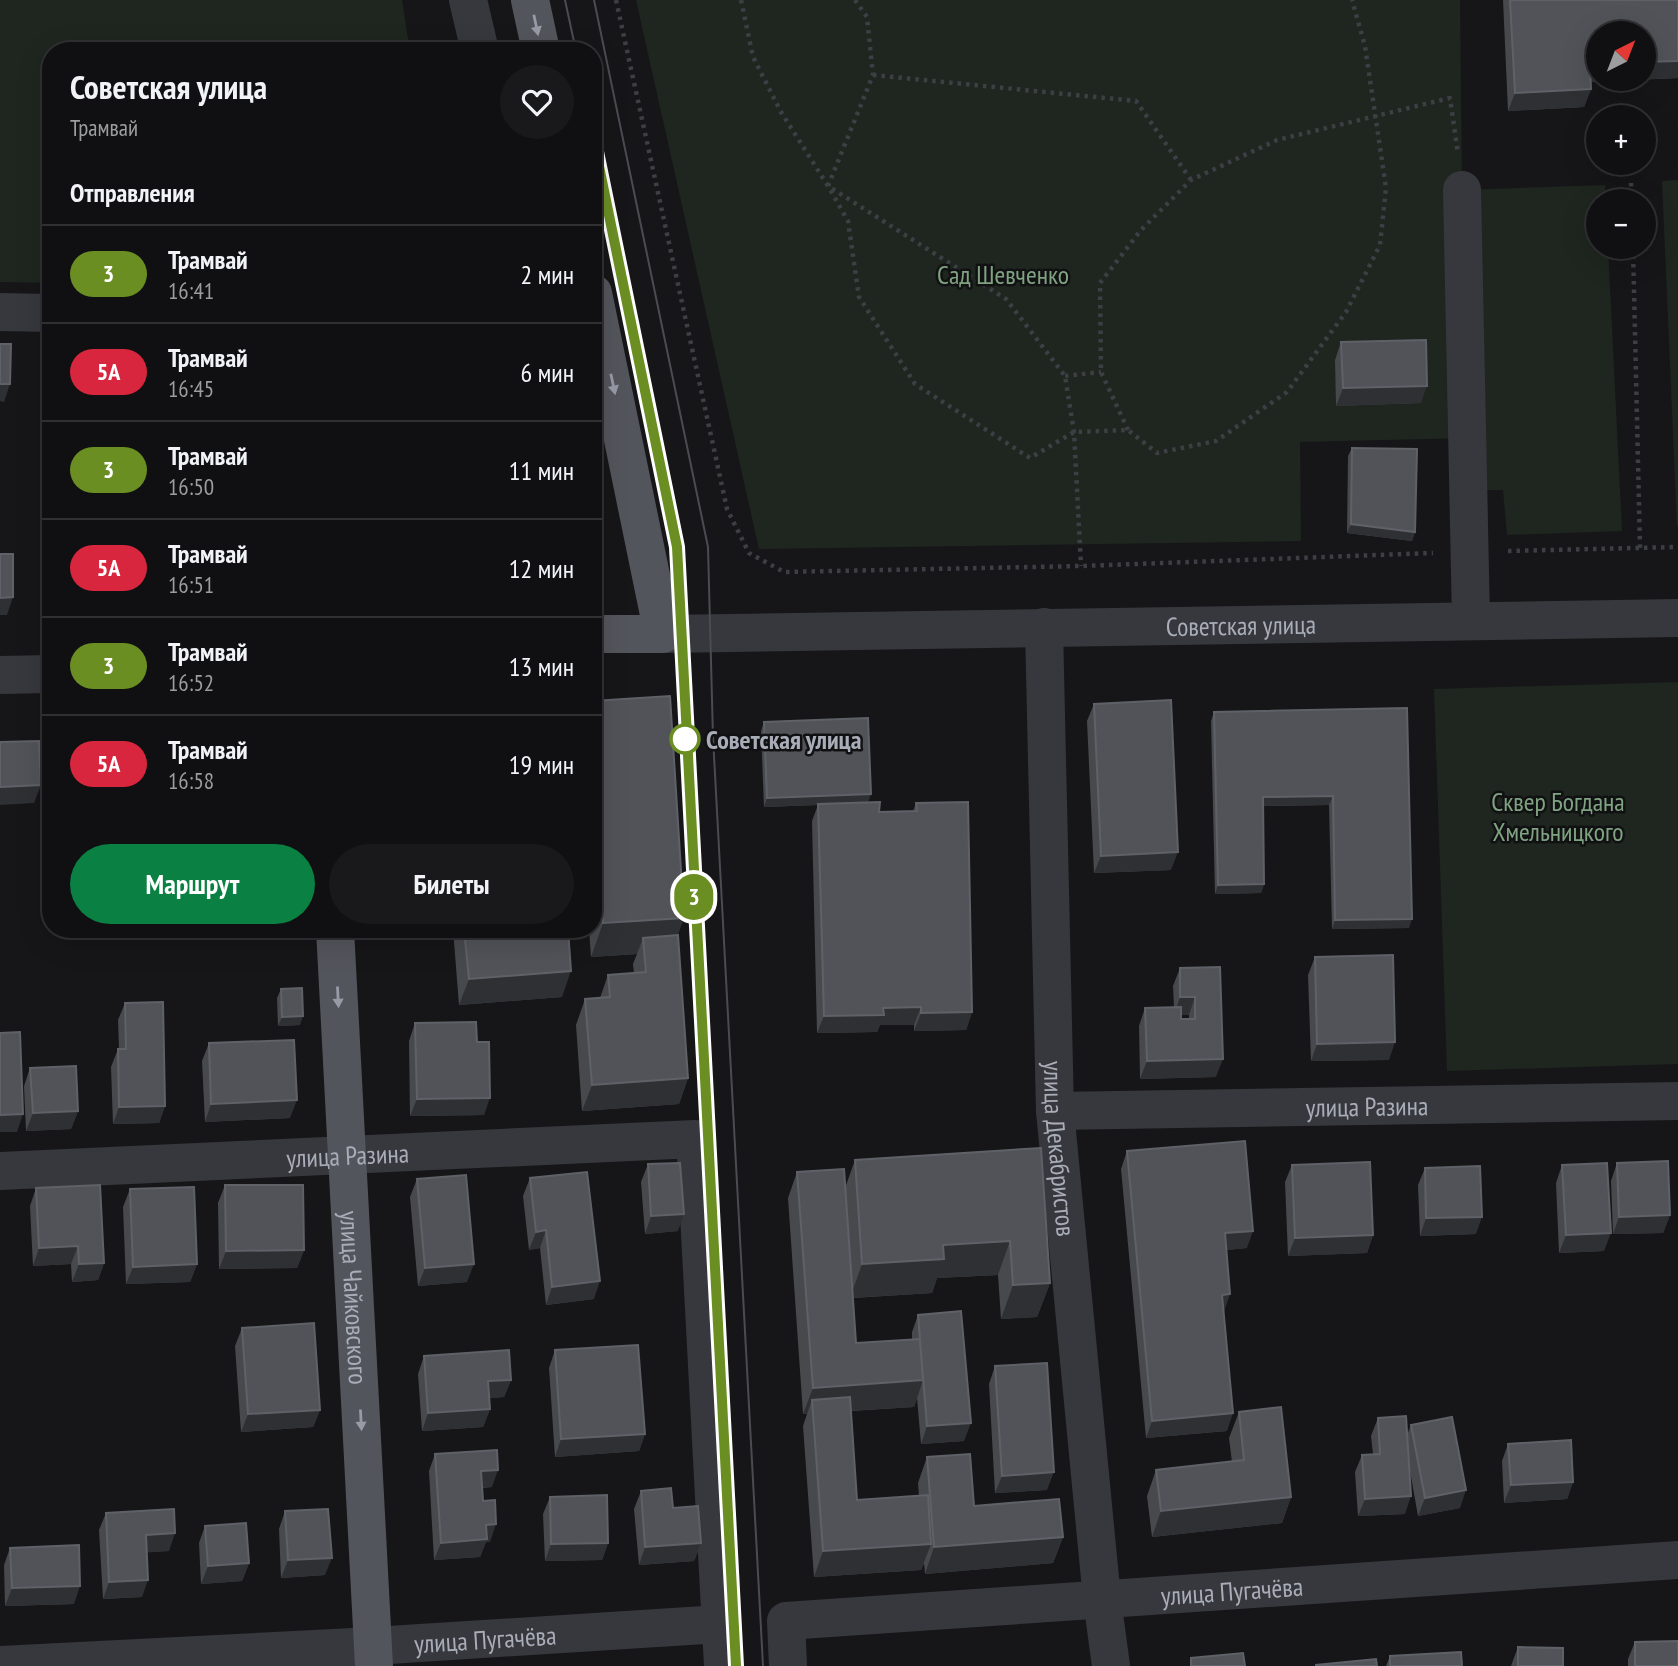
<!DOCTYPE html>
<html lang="ru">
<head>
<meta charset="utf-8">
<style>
	body { margin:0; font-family:"PT Sans Narrow",sans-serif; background:#19191b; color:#f1f3f6; height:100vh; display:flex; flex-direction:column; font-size:26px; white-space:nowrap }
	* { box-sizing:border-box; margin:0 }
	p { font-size:23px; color:#9c9d9f }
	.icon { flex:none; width:38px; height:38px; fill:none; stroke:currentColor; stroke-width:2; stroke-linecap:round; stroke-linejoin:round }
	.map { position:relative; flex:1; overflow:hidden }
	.drawer { position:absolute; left:42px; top:42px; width:560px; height:896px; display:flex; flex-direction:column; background:#101012; border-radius:28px; box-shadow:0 7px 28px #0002,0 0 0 2px #303032 }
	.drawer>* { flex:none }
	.badge { padding:0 14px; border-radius:23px; font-size:24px; line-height:46px }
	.needle { width:46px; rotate:42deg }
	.controls { position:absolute; left:1586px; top:21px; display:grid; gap:14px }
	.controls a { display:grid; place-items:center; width:70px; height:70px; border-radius:50%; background:#101012; box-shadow:0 7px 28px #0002,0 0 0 2px #303032; font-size:35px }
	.map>.badge { position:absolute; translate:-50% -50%; box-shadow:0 0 0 4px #fff }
	h2 { padding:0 28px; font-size:26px; line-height:63px }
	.round { display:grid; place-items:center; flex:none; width:74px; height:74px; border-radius:37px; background:#19191b }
	.summary { display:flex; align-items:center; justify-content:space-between; height:119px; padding:0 28px }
	h1 { font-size:33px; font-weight:700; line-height:52px }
	.action { display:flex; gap:14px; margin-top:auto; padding:14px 28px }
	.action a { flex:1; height:80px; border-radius:42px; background:#0b8043; color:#fff; font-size:28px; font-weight:700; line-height:80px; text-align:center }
	.action a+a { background:#19191b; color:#f1f3f6 }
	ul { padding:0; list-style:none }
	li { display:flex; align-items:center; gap:21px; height:98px; padding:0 28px; border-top:2px solid #303032 }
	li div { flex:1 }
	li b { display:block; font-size:26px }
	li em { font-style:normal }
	li .badge { min-width:77px; font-weight:700; text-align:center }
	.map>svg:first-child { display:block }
	.green { fill:#1e261f }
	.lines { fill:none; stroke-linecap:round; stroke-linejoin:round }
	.path { stroke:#3d3f44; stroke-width:4.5; stroke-dasharray:3.5 5; stroke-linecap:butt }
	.minor { stroke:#37383d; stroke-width:38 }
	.major { stroke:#53555c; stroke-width:38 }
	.tram { stroke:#4a4c52; stroke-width:2 }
	.wall { fill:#47494d; fill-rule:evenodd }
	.shaded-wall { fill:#2f3033 }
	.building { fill:#525359; stroke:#5f6168; stroke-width:2 }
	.oneway { fill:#979ba6 }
	.line-casing { stroke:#fff; stroke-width:16 }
	.line { stroke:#6b8e23; stroke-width:10 }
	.stop-dot { fill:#fff; stroke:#6b8e23; stroke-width:3.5 }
	.labels { text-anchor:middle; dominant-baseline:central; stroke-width:5; stroke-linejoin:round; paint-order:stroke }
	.park-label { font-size:26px; fill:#7fa381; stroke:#111113 }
	.street-label { font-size:26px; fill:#a8adb8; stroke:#111113 }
	.stop-label { font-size:26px; font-weight:bold; fill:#a8adb8; stroke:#111113; text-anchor:start }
</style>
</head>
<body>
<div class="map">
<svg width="1678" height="1666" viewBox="0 0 1678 1666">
	<rect width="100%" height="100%" fill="#161618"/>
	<g class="green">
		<path d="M0,0H402L410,51H51V283L0,282Z"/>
		<path d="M636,0H1460L1462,190L1605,185L1606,201H1598V247H1608L1622,531L1507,535L1503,490H1474L1469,438L1300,442L1301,541L759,549Z"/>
		<path d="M1678,180V526L1677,527L1662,181Z"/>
		<path d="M1678,682V1064L1447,1071L1434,689Z"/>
	</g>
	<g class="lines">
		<g class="path">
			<path d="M616,0L727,509L749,553L784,572L1081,566L1433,553"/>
			<path d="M741,0L753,57L781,112L828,186L1006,299L1065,376L1074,432L1081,566"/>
			<path d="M855,0L867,17L873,75L828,186L848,221L859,297L915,384L1030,458L1074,432L1128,430L1157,453L1216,441L1287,392L1346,312L1380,245L1386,188L1365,46L1352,0"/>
			<path d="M873,75L1136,101L1191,180"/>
			<path d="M1631,183L1632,201"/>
			<path d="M1633,247L1640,548"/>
			<path d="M1065,376L1101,372"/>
			<path d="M1128,430L1101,372L1100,283L1141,230L1191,180L1277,140L1450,98L1458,154"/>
			<path d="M1508,551L1678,547"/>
		</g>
		<g class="minor">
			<path d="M468,0L480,51"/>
			<path d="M1462,190L1471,620"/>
			<path d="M0,312L51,313"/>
			<path id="s1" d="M1044,627L1055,1111L1102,1599L1111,1666"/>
			<path id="s2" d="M663,634L1678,618"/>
			<path d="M0,675L51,674"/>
			<path id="s3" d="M1055,1111L1678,1101"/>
			<path id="s4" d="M0,1171L695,1139L723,1666"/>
			<path id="s5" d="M0,1665L373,1646L720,1624"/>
			<path id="s6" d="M788,1666L786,1621L1678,1560"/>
		</g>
		<g class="major">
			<path d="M530,0L541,51"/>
			<path d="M593,293L663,634H593"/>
			<path id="s7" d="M335,929L374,1666"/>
		</g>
		<g class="tram">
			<path d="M565,0L576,51"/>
			<path d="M594,0L708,547L713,737L763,1666"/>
			<path d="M593,137L677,546L736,1666"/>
		</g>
	</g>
	<g class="wall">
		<path d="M1503,0H1678V78L1590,82L1591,89L1584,107L1508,111Z"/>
		<path d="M1341,342L1421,403L1336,406L1335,360Z"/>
		<path d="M1352,448L1415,532L1412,541L1347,533L1348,456Z"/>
		<path d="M593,701L678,935L688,1078L679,1104L582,1111L576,1025L585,999L600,998L608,975L634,973L633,964L637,954L591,957L589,929H593Z"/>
		<path d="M1094,704L1171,870L1094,873L1087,721Z"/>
		<path d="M1407,708L1409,928L1332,929L1329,805L1263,806L1264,884L1261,893L1215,894L1211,721L1214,712Z"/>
		<path d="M764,722L879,812L913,811L916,803L972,1012L966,1030L914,1031V1025H880L877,1032L817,1033L812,821L818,805L764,807L761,731Z"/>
		<path d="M51,739V830H44L42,757L48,740Z"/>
		<path d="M453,929H568L562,997L459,1005Z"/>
		<path d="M1315,957L1389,1060L1311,1061L1308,975Z"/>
		<path d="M1220,967L1216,1077L1140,1079L1139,1026L1145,1008L1174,1007L1173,986L1180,968ZM1181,1015H1189V1019H1181Z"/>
		<path d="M281,989L300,1025L278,1026L277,998Z"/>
		<path d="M125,1003L165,1106L159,1123L113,1124L111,1067L118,1049H119L118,1020Z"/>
		<path d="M415,1023L477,1042L484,1115L410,1116L409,1041Z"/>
		<path d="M209,1043L290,1118L205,1122L202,1061Z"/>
		<path d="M30,1068L78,1111L71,1129L26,1131L24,1086Z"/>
		<path d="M1041,1148L1050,1283L1037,1317L1001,1319L998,1275L937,1278L932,1293L853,1298L856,1343L912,1339V1332L918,1315L964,1441L921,1444L917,1398L914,1407L851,1411L857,1500L919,1496L918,1483L927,1457L974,1506L1063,1537L1053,1563L925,1574L924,1563L921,1570L814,1577L803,1426L807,1414H803L788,1198L797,1172L845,1188L855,1160Z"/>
		<path d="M1127,1151L1247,1248L1226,1250L1224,1312L1227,1431L1146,1438L1121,1169Z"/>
		<path d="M1617,1163L1670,1215L1663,1233L1613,1234L1611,1181Z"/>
		<path d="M648,1164L678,1231L645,1234L641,1182Z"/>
		<path d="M1292,1165L1373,1235L1367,1253L1288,1256L1285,1182Z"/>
		<path d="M1562,1165L1604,1251L1559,1253L1556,1183Z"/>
		<path d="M1425,1168L1476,1234L1420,1236L1418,1185Z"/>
		<path d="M530,1178L594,1299L546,1305L540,1248L529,1250L523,1196Z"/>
		<path d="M417,1179L467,1282L418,1286L410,1197Z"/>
		<path d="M225,1185L304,1250L297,1268L219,1269L218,1203Z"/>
		<path d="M36,1188L104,1263L98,1280L72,1282L71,1264L33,1266L30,1206Z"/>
		<path d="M130,1189L197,1264L190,1282L126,1284L123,1207Z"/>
		<path d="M242,1328L320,1410L313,1427L241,1432L235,1346Z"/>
		<path d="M555,1350L645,1434L639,1451L555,1457L549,1368Z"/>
		<path d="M424,1356L511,1380L504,1397L489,1398L490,1409L483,1427L422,1431L418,1374Z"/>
		<path d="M995,1366L1047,1490L995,1493L989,1384Z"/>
		<path d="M1239,1412L1291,1497L1282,1523L1152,1537L1147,1496L1156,1470L1232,1462L1229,1438Z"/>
		<path d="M1378,1418L1407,1435L1411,1425L1460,1508L1418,1516L1410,1471L1405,1514L1358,1516L1355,1472L1362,1455L1373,1454L1371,1436Z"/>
		<path d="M1508,1444L1573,1482L1567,1499L1504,1503L1502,1461Z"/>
		<path d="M435,1454L492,1487L482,1488L483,1501L490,1542H486L480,1557L434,1560L429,1471Z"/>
		<path d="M641,1491L673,1508L701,1543L694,1561L639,1565L634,1509Z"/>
		<path d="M550,1497L608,1543L602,1560L545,1561L543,1514Z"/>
		<path d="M285,1511L325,1575L281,1578L279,1529Z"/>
		<path d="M106,1513L169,1551L147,1552L142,1597L103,1599L99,1530Z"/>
		<path d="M205,1526L249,1563L242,1581L201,1584L199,1543Z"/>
		<path d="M10,1548L74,1604L5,1606L4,1565Z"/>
		<path d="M1635,1642L1678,1666H1628V1659Z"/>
		<path d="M1518,1647L1563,1666H1511Z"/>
		<path d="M1390,1656L1462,1666H1386Z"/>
	</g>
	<g class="shaded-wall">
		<path d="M1678,61V78L1583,82L1590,65L1598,64V79H1643V62Z"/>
		<path d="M1591,89L1584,107L1508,111L1515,93Z"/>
		<path d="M0,384H10L4,402L0,401Z"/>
		<path d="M1427,386L1421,403L1336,406L1343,388Z"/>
		<path d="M1351,524L1415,532L1412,541L1347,533Z"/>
		<path d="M13,597L7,615H0V598Z"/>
		<path d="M41,785L34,803L0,805V787Z"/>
		<path d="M871,794L868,803L764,807L767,798Z"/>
		<path d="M1333,796L1329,805L1259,806L1263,797Z"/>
		<path d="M51,812V830H44Z"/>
		<path d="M1178,852L1171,870L1094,873L1101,856Z"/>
		<path d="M1264,884L1261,893L1215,894L1218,885Z"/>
		<path d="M684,918L672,952L643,938L637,954L591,957L603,923Z"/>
		<path d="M1412,919L1409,928L1332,929L1335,920Z"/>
		<path d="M179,929H235L179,931Z"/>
		<path d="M571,971L562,997L459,1005L469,979Z"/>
		<path d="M1180,997H1195L1189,1015H1174Z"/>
		<path d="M921,1007L914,1025H880L877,1032L817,1033L824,1016L883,1008Z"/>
		<path d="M972,1012L966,1030L914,1031L921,1013Z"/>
		<path d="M303,1016L300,1025L278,1026L282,1017Z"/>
		<path d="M1395,1042L1389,1060L1311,1061L1317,1044Z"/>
		<path d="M1223,1059L1216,1077L1140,1079L1147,1061Z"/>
		<path d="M688,1078L679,1104L582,1111L592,1085Z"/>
		<path d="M490,1098L484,1115L410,1116L417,1099Z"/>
		<path d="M297,1100L290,1118L205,1122L211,1104Z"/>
		<path d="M165,1106L159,1123L113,1124L119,1107Z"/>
		<path d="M78,1111L71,1129L26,1131L33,1113Z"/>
		<path d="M23,1114L17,1132H0V1115Z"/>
		<path d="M684,1214L678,1231L645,1234L651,1216Z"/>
		<path d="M1670,1215L1663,1233L1613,1234L1619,1217Z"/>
		<path d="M1482,1217L1476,1234L1420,1236L1426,1218Z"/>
		<path d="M546,1230L540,1248L529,1250L536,1232Z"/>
		<path d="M1253,1231L1247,1248L1218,1251L1225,1233Z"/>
		<path d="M1611,1233L1604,1251L1559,1253L1566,1235Z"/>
		<path d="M1373,1235L1367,1253L1288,1256L1295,1238Z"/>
		<path d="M1010,1241L998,1275L937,1278L932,1293L850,1298L862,1264L943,1245Z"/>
		<path d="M78,1246L71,1264L33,1266L39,1248Z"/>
		<path d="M304,1250L297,1268L219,1269L226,1251Z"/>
		<path d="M104,1263L98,1280L72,1282L79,1264Z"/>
		<path d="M197,1264L190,1282L126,1284L133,1267Z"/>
		<path d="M474,1264L467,1282L418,1286L425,1268Z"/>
		<path d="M600,1281L594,1299L546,1305L552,1287Z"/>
		<path d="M1050,1283L1037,1317L1001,1319L1013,1285Z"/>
		<path d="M1230,1294L1224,1312L1222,1295Z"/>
		<path d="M511,1380L504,1397L482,1399L488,1381Z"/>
		<path d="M923,1380L914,1407L813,1413L812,1400L807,1414H803L813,1388Z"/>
		<path d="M490,1409L483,1427L422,1431L428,1413Z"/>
		<path d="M320,1410L313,1427L241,1432L248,1414Z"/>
		<path d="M1233,1413L1227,1431L1146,1438L1152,1421Z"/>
		<path d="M971,1423L964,1441L921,1444L927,1426Z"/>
		<path d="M645,1434L639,1451L555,1457L561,1439Z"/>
		<path d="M498,1470L492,1487L475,1488L481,1471Z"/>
		<path d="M1054,1472L1047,1490L995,1493L1002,1476Z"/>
		<path d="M1573,1482L1567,1499L1504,1503L1511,1485Z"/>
		<path d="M1466,1490L1460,1508L1418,1516L1425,1498Z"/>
		<path d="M1411,1496L1405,1514L1358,1516L1365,1499Z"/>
		<path d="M1291,1497L1282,1523L1152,1537L1161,1511Z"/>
		<path d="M496,1524L490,1542H486L480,1557L434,1560L441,1543L486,1525Z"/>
		<path d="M175,1533L169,1551L140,1553L146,1535Z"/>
		<path d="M1063,1537L1053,1563L925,1574L934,1547Z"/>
		<path d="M608,1543L602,1560L545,1561L551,1544Z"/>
		<path d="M701,1543L694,1561L639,1565L645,1547Z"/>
		<path d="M931,1544L921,1570L814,1577L823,1551Z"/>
		<path d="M332,1558L325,1575L281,1578L288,1560Z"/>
		<path d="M249,1563L242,1581L201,1584L208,1566Z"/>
		<path d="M148,1580L142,1597L103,1599L109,1582Z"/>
		<path d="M80,1586L74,1604L5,1606L12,1588Z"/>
	</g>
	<g class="building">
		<path d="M1510,0H1678V61L1643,62V33H1598V64L1590,65L1591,89L1515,93Z"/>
		<path d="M1426,340L1427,386L1343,388L1341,342Z"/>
		<path d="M0,344H11L10,384H0Z"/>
		<path d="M1352,448L1417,449L1415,532L1351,524Z"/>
		<path d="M0,554H13V597L0,598Z"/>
		<path d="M670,696L684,918L603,923L593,772V701Z"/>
		<path d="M1171,700L1178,852L1101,856L1094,704Z"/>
		<path d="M1407,708L1412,919L1335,920L1333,796L1263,797L1264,884L1218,885L1214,712Z"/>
		<path d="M868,718L871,794L767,798L764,722Z"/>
		<path d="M51,739V812L48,740Z"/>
		<path d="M39,741L41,785L0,787V742Z"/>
		<path d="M880,802L879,812L917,811L916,803L968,802L972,1012L921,1013V1007L883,1008L884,1015L824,1016L818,804Z"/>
		<path d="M464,929H568L571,971L469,979Z"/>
		<path d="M678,935L688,1078L592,1085L585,999L610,997L608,975L646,972L643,938Z"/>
		<path d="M1393,955L1395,1042L1317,1044L1315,957Z"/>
		<path d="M1220,967L1223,1059L1147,1061L1145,1008L1181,1007V1019H1195V997H1180V968Z"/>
		<path d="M302,988L303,1016L282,1017L281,989Z"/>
		<path d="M163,1002L165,1106L119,1107L118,1049H126L125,1003Z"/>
		<path d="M476,1022L477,1042H489L490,1098L417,1099L415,1023Z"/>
		<path d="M20,1032L23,1114L0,1115V1033Z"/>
		<path d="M294,1040L297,1100L211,1104L209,1043Z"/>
		<path d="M76,1066L78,1111L33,1113L30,1068Z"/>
		<path d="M1245,1141L1253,1231L1225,1233L1230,1294L1222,1295L1233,1413L1152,1421L1127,1151Z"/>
		<path d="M1041,1148L1050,1283L1013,1285L1010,1241L943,1245L944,1259L862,1264L855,1160Z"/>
		<path d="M1668,1161L1670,1215L1619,1217L1617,1163Z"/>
		<path d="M1370,1162L1373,1235L1295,1238L1292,1165Z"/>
		<path d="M680,1163L684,1214L651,1216L648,1164Z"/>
		<path d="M1607,1163L1611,1233L1566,1235L1562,1165Z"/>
		<path d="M1480,1166L1482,1217L1426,1218L1425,1168Z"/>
		<path d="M844,1169L856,1343L920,1339L923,1380L813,1388L797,1172Z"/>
		<path d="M587,1172L600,1281L552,1287L546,1230L536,1232L530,1178Z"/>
		<path d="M466,1175L474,1264L425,1268L417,1179Z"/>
		<path d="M100,1185L104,1263L79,1264L78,1246L39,1248L36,1188Z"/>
		<path d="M225,1185H303L304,1250L226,1251Z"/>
		<path d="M194,1187L197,1264L133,1267L130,1189Z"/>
		<path d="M961,1311L971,1423L927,1426L918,1315Z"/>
		<path d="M314,1323L320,1410L248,1414L242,1328Z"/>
		<path d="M638,1345L645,1434L561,1439L555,1350Z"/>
		<path d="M509,1350L511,1380L488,1381L490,1409L428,1413L424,1356Z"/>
		<path d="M1047,1363L1054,1472L1002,1476L995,1366Z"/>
		<path d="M850,1397L857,1500L928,1495L931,1544L823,1551L812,1400Z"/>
		<path d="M1281,1407L1291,1497L1161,1511L1156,1470L1244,1460L1239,1412Z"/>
		<path d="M1406,1416L1411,1496L1365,1499L1362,1455L1380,1454L1378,1418Z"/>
		<path d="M1452,1417L1466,1490L1425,1498L1411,1425Z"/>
		<path d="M1571,1440L1573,1482L1511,1485L1508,1444Z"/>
		<path d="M497,1450L498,1470L481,1471L483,1501L495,1500L496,1524L486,1525L487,1539L441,1543L435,1454Z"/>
		<path d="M970,1454L974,1506L1059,1499L1063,1537L934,1547L927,1457Z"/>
		<path d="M671,1488L673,1508L698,1506L701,1543L645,1547L641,1491Z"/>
		<path d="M607,1495L608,1543L551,1544L550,1497Z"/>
		<path d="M174,1509L175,1533L146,1535L148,1580L109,1582L106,1513Z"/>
		<path d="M328,1509L332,1558L288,1560L285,1511Z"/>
		<path d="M246,1523L249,1563L208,1566L205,1526Z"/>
		<path d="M79,1545L80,1586L12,1588L10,1548Z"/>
		<path d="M1678,1641V1666H1635V1642Z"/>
		<path d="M1518,1647L1563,1648V1666H1518Z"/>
		<path d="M1461,1652L1462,1666H1390V1656Z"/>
		<path d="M1243,1653L1245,1666H1191V1658Z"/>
		<path d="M1376,1659L1377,1666H1316V1665Z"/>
	</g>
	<defs><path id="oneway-solid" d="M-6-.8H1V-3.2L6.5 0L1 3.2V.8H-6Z" transform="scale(1.75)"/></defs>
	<g class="oneway">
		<use href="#oneway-solid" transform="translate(536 25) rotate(78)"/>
		<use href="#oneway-solid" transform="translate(613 384) rotate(78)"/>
		<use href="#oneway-solid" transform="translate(338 997) rotate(87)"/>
		<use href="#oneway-solid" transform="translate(361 1420) rotate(87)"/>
	</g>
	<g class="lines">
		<g class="line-casing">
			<path id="line" d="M593,137L677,547L736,1666"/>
		</g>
		<use href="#line" class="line"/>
	</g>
	<circle class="stop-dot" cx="685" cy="739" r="14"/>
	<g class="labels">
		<g class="park-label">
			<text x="1003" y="274">Сад Шевченко</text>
			<text x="1558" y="801">Сквер Богдана<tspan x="1558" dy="30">Хмельницкого</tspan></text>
		</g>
		<g class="street-label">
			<text stroke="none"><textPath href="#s2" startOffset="578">Советская улица</textPath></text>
			<text stroke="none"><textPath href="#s3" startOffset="312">улица Разина</textPath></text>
			<text stroke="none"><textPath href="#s1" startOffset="522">улица Декабристов</textPath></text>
			<text stroke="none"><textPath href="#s4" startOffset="348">улица Разина</textPath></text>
			<text stroke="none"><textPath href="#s7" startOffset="369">улица Чайковского</textPath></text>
			<text stroke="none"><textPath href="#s6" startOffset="492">улица Пугачёва</textPath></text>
			<text stroke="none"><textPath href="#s5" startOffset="486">улица Пугачёва</textPath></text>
		</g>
		<g class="stop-label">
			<text x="706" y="739">Советская улица</text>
		</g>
	</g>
</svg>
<div class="controls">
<a><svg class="needle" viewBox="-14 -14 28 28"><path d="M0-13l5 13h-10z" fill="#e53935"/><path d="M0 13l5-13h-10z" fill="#9c9d9f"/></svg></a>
<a>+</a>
<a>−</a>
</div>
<b class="badge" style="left:694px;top:897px;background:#6b8e23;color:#fff">3</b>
<section class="drawer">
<div class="summary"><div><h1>Советская улица</h1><p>Трамвай</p></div><a class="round"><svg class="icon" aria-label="heart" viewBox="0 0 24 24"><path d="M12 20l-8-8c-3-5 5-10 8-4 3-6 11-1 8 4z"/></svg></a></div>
<h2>Отправления</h2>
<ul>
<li><span class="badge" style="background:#6b8e23;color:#fff">3</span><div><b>Трамвай</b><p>16:41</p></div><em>2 мин</em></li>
<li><span class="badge" style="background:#d7263d;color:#fff">5А</span><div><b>Трамвай</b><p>16:45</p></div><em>6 мин</em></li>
<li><span class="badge" style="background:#6b8e23;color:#fff">3</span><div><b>Трамвай</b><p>16:50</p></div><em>11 мин</em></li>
<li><span class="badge" style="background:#d7263d;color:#fff">5А</span><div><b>Трамвай</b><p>16:51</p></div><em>12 мин</em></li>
<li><span class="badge" style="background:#6b8e23;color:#fff">3</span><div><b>Трамвай</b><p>16:52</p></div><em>13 мин</em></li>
<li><span class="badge" style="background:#d7263d;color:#fff">5А</span><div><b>Трамвай</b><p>16:58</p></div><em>19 мин</em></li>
</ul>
<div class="action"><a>Маршрут</a><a>Билеты</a></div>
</section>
</div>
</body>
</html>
